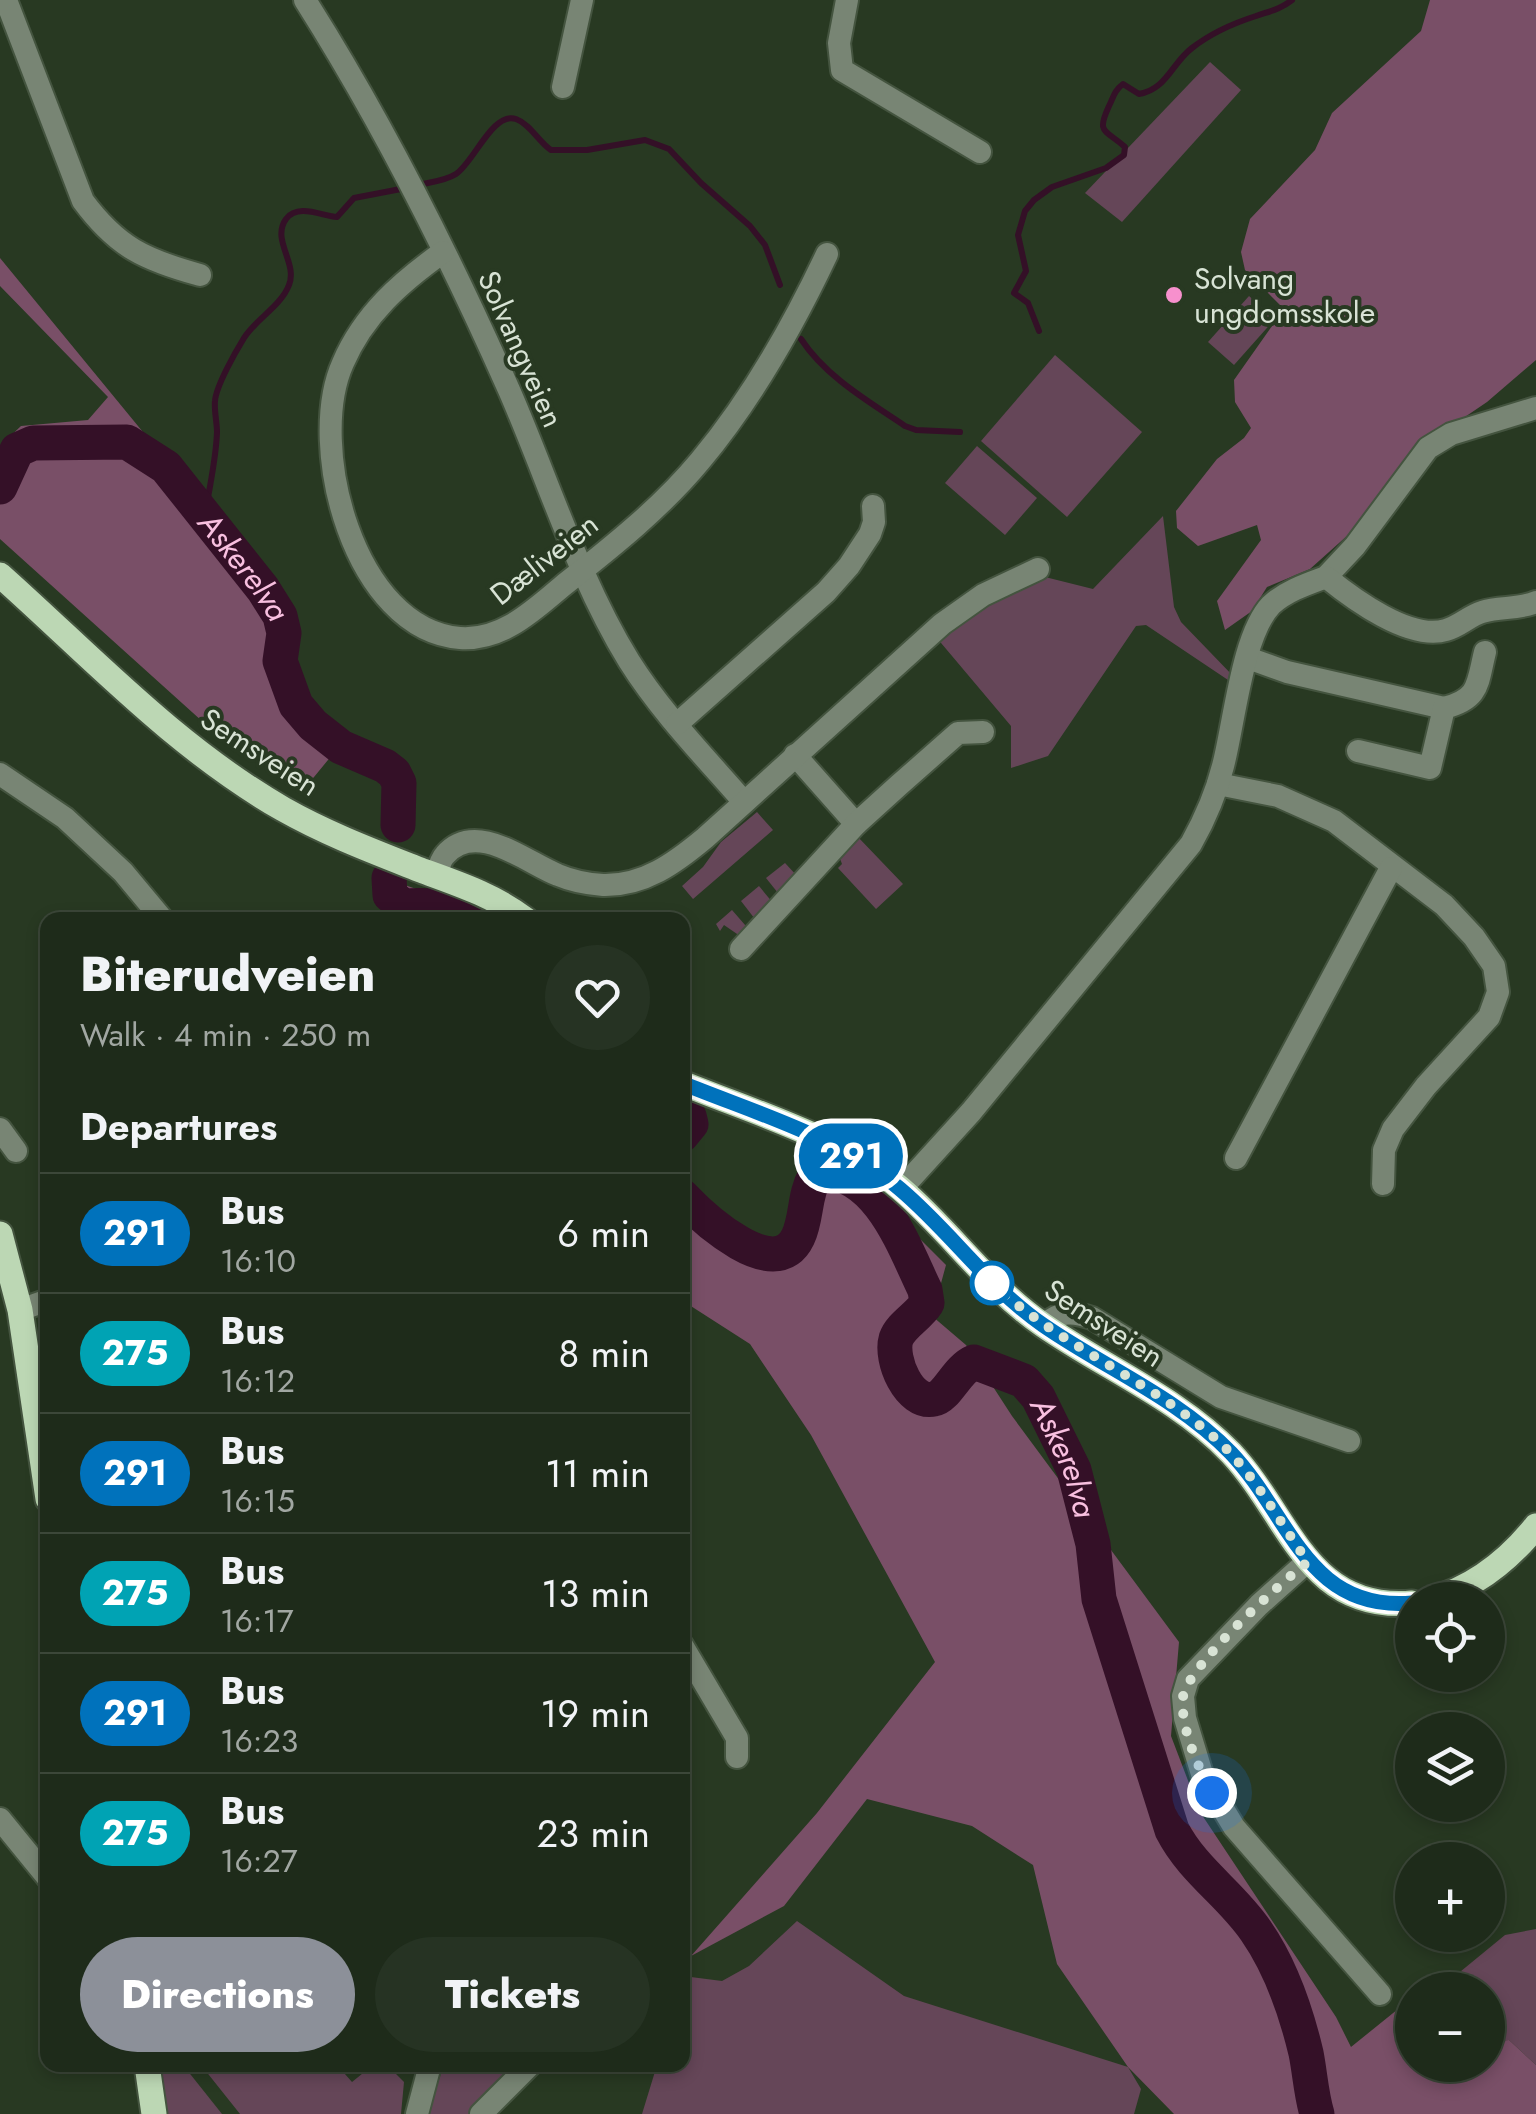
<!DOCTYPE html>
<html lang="en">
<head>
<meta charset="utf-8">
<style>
	body { margin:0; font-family:Jost,sans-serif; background:#263323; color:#f1f3f6; height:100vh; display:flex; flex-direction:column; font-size:38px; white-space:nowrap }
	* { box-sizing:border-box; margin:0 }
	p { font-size:32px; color:#a1a7a2 }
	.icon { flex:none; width:55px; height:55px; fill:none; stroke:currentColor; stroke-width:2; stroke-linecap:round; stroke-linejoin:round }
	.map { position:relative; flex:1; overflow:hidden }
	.sheet { position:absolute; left:40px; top:912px; width:650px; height:1160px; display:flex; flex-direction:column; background:#1e2b1a; border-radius:20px; box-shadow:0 5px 15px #0003,0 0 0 2px #3c4739 }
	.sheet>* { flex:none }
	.badge { padding:0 20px; border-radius:32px; font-size:35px; line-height:65px }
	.buttons { position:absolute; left:1395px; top:1582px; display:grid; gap:20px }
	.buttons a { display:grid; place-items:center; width:110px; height:110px; border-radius:50%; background:#1e2b1a; box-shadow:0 5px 15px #0003,0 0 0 2px #3c4739; font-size:50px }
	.you { position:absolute; width:50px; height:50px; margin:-25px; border:8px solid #fff; border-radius:50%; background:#1a73e8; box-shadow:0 0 0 15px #1a73e833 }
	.map>.badge { position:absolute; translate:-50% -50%; box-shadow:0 0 0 5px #fff }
	h2 { padding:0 40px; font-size:38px; line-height:90px }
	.round { display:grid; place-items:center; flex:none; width:105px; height:105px; border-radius:52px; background:#263323 }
	.overview { display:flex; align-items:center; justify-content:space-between; height:170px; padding:0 40px }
	h1 { font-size:48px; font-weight:800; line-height:75px }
	.button { display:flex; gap:20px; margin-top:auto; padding:20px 40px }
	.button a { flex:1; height:115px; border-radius:60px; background:#8c9099; color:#fff; font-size:40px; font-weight:800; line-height:115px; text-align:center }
	.button a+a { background:#263323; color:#f1f3f6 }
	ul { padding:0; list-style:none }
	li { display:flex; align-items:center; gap:30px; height:120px; padding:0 40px; border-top:2px solid #3c4739 }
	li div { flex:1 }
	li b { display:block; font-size:38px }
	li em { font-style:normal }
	li .badge { min-width:110px; font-weight:700; text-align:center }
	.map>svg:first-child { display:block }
	.green { fill:#654658 }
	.forest { fill:#794f67 }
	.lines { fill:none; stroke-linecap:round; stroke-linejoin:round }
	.stream { stroke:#341027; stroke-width:6 }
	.river { stroke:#341027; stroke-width:35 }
	.minor-casing { stroke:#44543f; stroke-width:26 }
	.major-casing { stroke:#44543f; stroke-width:29 }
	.minor { stroke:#788574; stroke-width:22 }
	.major { stroke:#bcd7b4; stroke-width:25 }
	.line-casing { stroke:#fff; stroke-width:22 }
	.line { stroke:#0072bc; stroke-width:15 }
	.walk { stroke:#d8e3d5; stroke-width:10; stroke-dasharray:0 18 }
	.poi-dot { fill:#f790cd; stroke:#283922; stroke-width:4 }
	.stop-dot { fill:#fff; stroke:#0072bc; stroke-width:5 }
	.labels { text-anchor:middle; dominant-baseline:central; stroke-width:8; stroke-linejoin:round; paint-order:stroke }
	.poi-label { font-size:30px; fill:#d8e3d5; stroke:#283922; text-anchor:start }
	.street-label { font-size:30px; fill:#d8e3d5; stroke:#283922 }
	.water-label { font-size:32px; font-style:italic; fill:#f9c0e0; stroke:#283922 }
</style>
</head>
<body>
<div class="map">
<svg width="1536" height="2114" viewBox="0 0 1536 2114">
	<rect width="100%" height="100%" fill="#283922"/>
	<g class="green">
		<path d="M1210,62L1241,90L1122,222L1085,193Z"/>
		<path d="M1249,296L1275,319L1234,365L1208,342Z"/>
		<path d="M1055,355L1142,432L1067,517L981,441Z"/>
		<path d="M977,446L1037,498L1005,535L945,483Z"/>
		<path d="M1163,516L1174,607L1181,622L1236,679L1234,684L1146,625L1136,626L1048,756L1011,768V726L936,637L971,608L1041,576L1093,589Z"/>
		<path d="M757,812L773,830L693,899L682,886L703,867L721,842Z"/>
		<path d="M857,836L903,884L876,909L838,868L842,864L839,856Z"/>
		<path d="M785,863L798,877L782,898L766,878Z"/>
		<path d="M759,886L773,903L758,923L741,901Z"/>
		<path d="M732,910L752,933L740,936L724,925L720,931L716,924Z"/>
		<path d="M797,1921L904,1996L1128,2067L1141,2089L1134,2114H642L657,2065H682L683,1976L722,1981L749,1966Z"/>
		<path d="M1536,1929V2065L1509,2040L1488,2042V1990H1438L1505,1935Z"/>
		<path d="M156,2065H183L222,2114H163Z"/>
		<path d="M201,2065H337L352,2082L373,2065H387L404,2082L401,2114H240Z"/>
		<path d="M444,2065H519L471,2114H427Z"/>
	</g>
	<g class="forest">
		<path d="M1430,0H1536V360L1487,402L1425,444L1348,535L1310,569L1267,587L1252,611L1225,630L1217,601L1261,540L1257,525L1198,546L1177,528L1176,511L1217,459L1244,438L1251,428L1235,402L1234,380L1284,309L1245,270L1241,252L1250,219L1315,150L1332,113L1421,31Z"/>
		<path d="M0,258L299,622L283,693L337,749L305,788L223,740L0,539V446L21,426L88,420L108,397L0,286Z"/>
		<path d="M402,884L490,915L496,920H381Z"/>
		<path d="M822,1171L888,1207L946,1265L932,1316L966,1345L1012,1416L1179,1642L1171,1736L1200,1812L1336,2017L1351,2047L1408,2001L1412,2004V2065H1488V2042L1509,2040L1536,2065V2114H1174L1128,2067L1057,1964L1033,1865L972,1826L867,1799L784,1906L691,1956L817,1813L935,1662L811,1435L750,1344L683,1301L682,1196C704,1218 776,1285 798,1237C808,1215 802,1186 822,1171Z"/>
	</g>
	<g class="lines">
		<g class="stream">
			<path d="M418,185C431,182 445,181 456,174C474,162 493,111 516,119C530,124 539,142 551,150H587L645,140L669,149L701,183L750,226L765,245L780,285"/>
			<path d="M1039,331L1028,303L1014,293L1026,271L1018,235L1025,211L1034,200L1052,187L1106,168L1124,155L1125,147C1105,129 1096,134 1109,106C1114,96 1114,91 1123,84L1139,94C1166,90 1172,63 1192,48C1210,34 1234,23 1256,16C1270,11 1279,10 1292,0"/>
			<path d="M801,339C826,377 868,401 905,426L916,430L960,432"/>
			<path d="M205,516C209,488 216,461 217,432C217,422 214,411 215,401C216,386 236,351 244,338C256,319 281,306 289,285C298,263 271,240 286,219C298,203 322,216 337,217L354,198L406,188"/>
		</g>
		<g class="river">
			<path id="s1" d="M0,487L17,450L33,443L127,442L166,467L263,589L280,616L284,633L280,661L296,705L313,725L341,747L385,766L394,773L399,783L398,825"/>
			<path d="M389,878L390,895L403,906C431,904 462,907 488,920"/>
			<path d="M682,1113L689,1116L691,1124L682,1135"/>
			<path id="s2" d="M682,1196C703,1218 775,1285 798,1237C807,1218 804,1195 815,1176L822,1171C880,1174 904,1247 925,1290L927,1303C918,1317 901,1325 896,1339C890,1359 909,1405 934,1399C947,1397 957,1369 974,1362L1024,1381L1038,1397L1074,1470L1093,1544L1099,1599L1172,1830C1193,1871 1231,1894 1256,1931C1281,1967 1296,2011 1306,2053C1310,2073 1311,2094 1317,2114"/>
		</g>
		<g class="minor-casing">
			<g id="minor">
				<path d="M6,0L83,201C117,247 145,260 200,275"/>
				<path d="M305,0C383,123 450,257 509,390C547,477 579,580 629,661C661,712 704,756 744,802"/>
				<path d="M847,0L839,43L842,70L980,152"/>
				<path d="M563,87L582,0"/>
				<path d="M443,252C401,282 364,314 343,363C306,445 354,630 460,638C503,641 535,609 565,584C612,547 662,507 700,461C751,400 793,326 827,254"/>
				<path d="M1326,577L1355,546L1428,448L1451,434L1536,408"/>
				<path d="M1248,658L1287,672L1444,708"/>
				<path d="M677,724L826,592L849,566L870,534L874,522L873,506"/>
				<path d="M1358,751L1430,768L1444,708C1480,699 1477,684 1485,652"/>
				<path d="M795,755L856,824"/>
				<path d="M0,774L65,818L123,872L163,920"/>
				<path d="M1218,784L1278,796L1334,821L1444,905L1474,937L1494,966L1498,992L1489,1017L1426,1086L1393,1129L1384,1150L1383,1184"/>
				<path d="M436,876C438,869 441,859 445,855C476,819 527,863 558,875C572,881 588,884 603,885C644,886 675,863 705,838L942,624L983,595L1038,569"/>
				<path d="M741,949L856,824L899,785L958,733L983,732"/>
				<path d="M0,1129L16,1151"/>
				<path d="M1236,1158L1391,868"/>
				<path d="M901,1189L971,1112L1191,844C1205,819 1216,794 1223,766C1234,725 1242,635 1271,605C1286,591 1307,584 1326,577C1353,599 1410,641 1446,630C1460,626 1469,616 1482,612C1500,606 1518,610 1536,602"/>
				<path d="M20,1310L48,1300"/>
				<path d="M1044,1325C1060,1311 1072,1311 1092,1318L1221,1397L1349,1441"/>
				<path d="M1308,1561L1259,1605L1188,1679L1183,1696L1185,1718L1202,1774L1234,1827L1380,1994"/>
				<path d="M682,1645L737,1738V1757"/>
				<path d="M0,1819L48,1878"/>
				<path d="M417,2114L430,2065"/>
				<path d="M481,2114L530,2065"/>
			</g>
		</g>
		<g class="major-casing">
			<g id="major">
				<path d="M0,575C92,657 175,747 283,809C327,834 375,852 423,871C459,884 495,896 526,920"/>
				<path d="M682,1083C755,1113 840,1137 901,1189C951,1232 988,1287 1043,1325C1105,1368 1178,1398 1231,1453C1290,1516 1307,1612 1412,1603"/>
				<path d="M0,1234L20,1310L48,1499"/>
				<path d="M1430,1600C1474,1588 1508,1561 1536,1526"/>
				<path d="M147,2065L154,2114"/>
			</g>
		</g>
		<use href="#minor" class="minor"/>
		<use href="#major" class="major"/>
	</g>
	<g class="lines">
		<g class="line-casing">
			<path id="line" d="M682,1083C755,1113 840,1137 900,1189C951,1232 988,1287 1043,1325C1105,1368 1178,1398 1231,1453C1290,1515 1307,1612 1412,1603"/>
		</g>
		<use href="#line" class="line"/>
		<path class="walk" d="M992,1283C1055,1343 1148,1379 1216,1439C1255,1474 1278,1520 1308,1562C1282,1581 1186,1668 1183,1697C1180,1727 1198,1767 1212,1793"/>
	</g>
	<circle class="poi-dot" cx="1174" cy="295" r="10"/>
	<circle class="stop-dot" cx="992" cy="1283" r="20"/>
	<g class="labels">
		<g class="poi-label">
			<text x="1194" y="278">Solvang<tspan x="1194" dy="34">ungdomsskole</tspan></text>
		</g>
		<g class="street-label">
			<text transform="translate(521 349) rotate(66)">Solvangveien</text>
			<text transform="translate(544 559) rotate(-38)">Dæliveien</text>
			<text transform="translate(260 752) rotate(33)">Semsveien</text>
			<text transform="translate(1104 1323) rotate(33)">Semsveien</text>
		</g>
		<g class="water-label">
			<text stroke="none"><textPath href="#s1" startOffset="325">Askerelva</textPath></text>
			<text stroke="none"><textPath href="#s2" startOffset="718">Askerelva</textPath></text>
		</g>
	</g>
</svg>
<div class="buttons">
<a><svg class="icon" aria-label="locate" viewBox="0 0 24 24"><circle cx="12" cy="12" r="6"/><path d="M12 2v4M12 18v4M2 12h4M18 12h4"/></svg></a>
<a><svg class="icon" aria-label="layers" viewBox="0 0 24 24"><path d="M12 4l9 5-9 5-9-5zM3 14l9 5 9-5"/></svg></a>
<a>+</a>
<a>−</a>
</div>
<div class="you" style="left:1212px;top:1793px"></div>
<b class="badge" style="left:851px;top:1156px;background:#0072bc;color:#fff">291</b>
<section class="sheet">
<div class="overview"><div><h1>Biterudveien</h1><p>Walk · 4 min · 250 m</p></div><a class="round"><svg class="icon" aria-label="heart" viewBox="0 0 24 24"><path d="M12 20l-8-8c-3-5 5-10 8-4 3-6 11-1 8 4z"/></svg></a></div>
<h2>Departures</h2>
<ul>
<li><span class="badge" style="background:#0072bc;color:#fff">291</span><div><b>Bus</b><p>16:10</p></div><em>6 min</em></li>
<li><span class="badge" style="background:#00a3b4;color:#fff">275</span><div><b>Bus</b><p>16:12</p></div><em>8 min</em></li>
<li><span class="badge" style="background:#0072bc;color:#fff">291</span><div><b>Bus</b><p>16:15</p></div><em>11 min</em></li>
<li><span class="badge" style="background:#00a3b4;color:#fff">275</span><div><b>Bus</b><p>16:17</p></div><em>13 min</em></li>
<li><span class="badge" style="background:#0072bc;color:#fff">291</span><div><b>Bus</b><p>16:23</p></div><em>19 min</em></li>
<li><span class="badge" style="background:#00a3b4;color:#fff">275</span><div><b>Bus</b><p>16:27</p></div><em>23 min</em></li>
</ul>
<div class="button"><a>Directions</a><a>Tickets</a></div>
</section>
</div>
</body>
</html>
